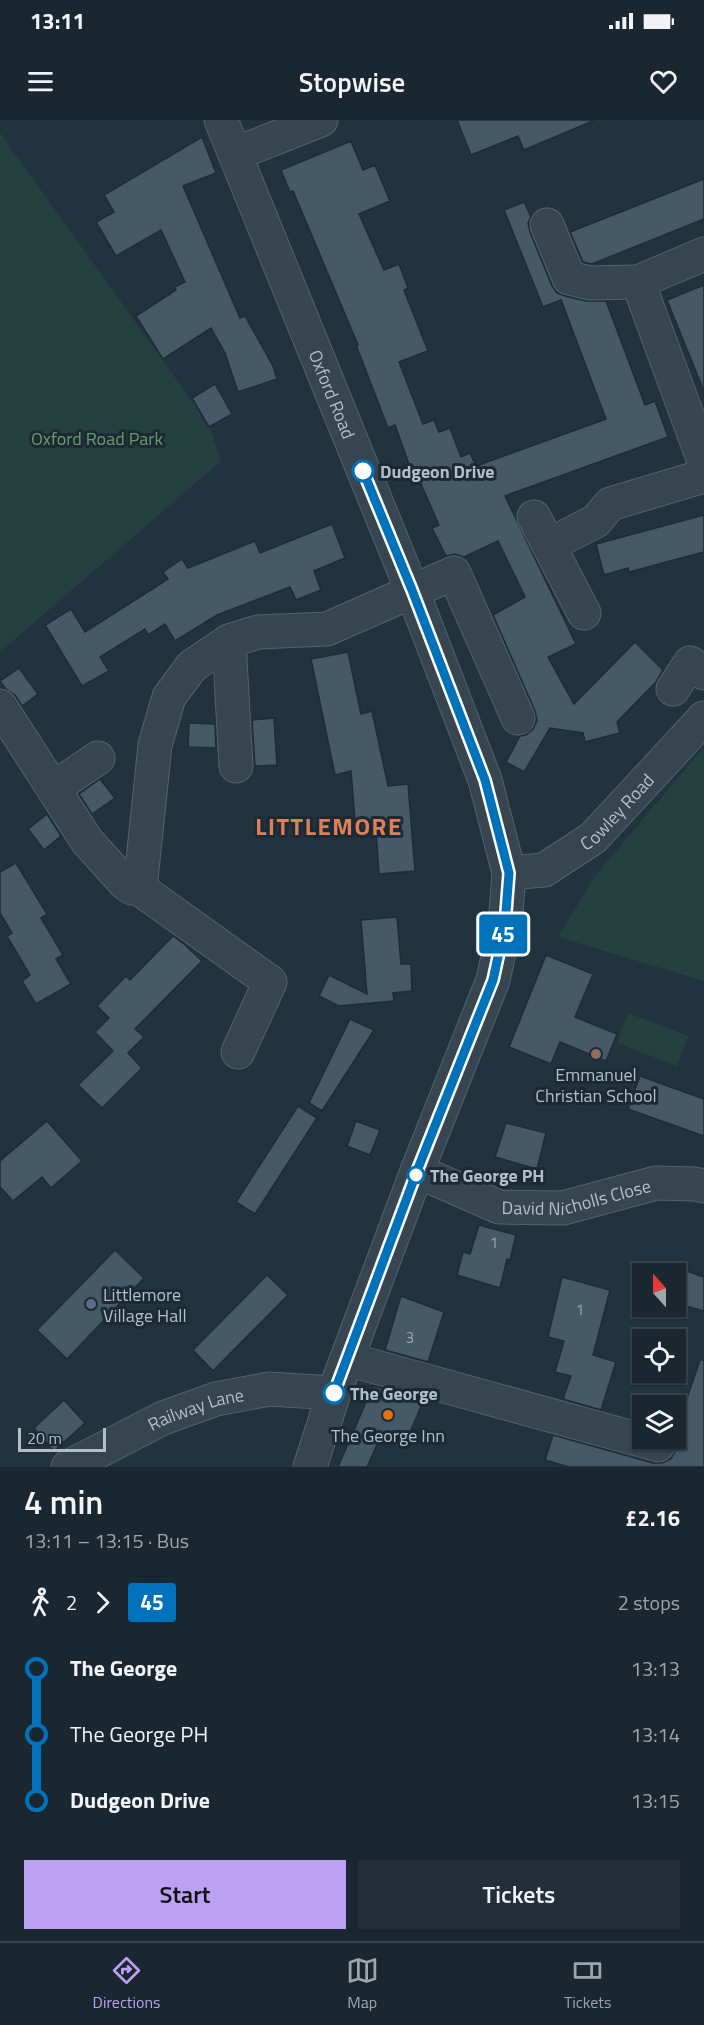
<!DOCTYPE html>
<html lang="en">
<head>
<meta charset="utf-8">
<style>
	body { margin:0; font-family:"Titillium Web",sans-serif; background:#232e38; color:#f1f3f6; height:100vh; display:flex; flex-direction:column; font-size:22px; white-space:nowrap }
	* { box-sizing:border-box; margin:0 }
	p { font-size:20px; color:#9fa5ab }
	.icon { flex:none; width:33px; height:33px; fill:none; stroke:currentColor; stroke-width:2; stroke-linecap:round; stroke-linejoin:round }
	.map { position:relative; height:1347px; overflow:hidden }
	.panel { display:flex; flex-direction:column; background:#1a2630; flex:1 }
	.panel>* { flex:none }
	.badge { padding:0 12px; border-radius:4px; font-size:21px; line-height:39px }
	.needle { width:39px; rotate:339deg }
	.tools { position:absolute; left:632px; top:1143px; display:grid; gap:12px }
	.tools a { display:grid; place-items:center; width:54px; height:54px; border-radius:0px; background:#1a2630; box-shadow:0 2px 4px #0004,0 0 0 2px #38434c; font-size:30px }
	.scale { position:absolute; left:18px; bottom:15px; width:88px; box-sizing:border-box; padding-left:6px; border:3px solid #b2bfcb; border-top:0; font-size:16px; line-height:21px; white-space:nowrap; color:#b2bfcb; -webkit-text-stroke:4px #1b2a35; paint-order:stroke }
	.map>.badge { position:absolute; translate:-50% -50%; box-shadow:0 0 0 3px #fff }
	.legs { display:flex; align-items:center; gap:9px; height:66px; padding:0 24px; font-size:20px }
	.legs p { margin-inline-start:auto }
	.overview { display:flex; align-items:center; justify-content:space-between; height:102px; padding:0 24px }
	h1 { font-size:33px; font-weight:600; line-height:45px }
	.cta { display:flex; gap:12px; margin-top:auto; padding:12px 24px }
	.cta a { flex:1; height:69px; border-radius:0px; background:#bca0f2; color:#111; font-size:24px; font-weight:600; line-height:69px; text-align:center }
	.cta a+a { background:#232e38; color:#f1f3f6 }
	ul { padding:0 24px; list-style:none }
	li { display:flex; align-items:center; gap:21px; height:66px; font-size:22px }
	li i { display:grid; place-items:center; width:9px; height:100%; margin:0 8px; background:currentColor }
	li i::after { content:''; width:15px; height:15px; margin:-8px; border:4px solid; border-radius:50%; background:#1a2630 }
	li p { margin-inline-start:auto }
	li:first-child i { background:linear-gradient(#0000 50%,currentColor 0) }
	li:last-child i { background:linear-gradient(currentColor 50%,#0000 0) }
	.status { display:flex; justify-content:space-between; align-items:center; height:42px; padding:0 30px; background:#1a2630; direction:ltr }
	.status svg { height:16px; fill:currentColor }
	header { display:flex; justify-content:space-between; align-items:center; height:78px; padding:0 24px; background:#1a2630; font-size:27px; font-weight:600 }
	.tab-bar { display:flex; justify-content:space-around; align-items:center; height:84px; border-top:2px solid #38434c; background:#1a2630; font-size:16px; color:#9fa5ab }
	.tab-bar a { display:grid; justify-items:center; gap:3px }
	.tab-bar .on { color:#bca0f2 }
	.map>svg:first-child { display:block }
	.green { fill:#244140 }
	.building { fill:#465966; stroke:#1d2c37; stroke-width:1.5 }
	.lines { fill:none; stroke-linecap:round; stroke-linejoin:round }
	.minor-casing { stroke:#54626e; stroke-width:35 }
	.minor { stroke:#364550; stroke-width:33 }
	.line-1-casing { stroke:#fff; stroke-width:14 }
	.line-1 { stroke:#0072bc; stroke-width:9 }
	.stop-1-dot { fill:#fff; stroke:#0072bc; stroke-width:3 }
	.education-dot { fill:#8d6e63; stroke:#1b2a35; stroke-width:2 }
	.service-dot { fill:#5c6f8a; stroke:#1b2a35; stroke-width:2 }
	.food-dot { fill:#e8710a; stroke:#1b2a35; stroke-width:2 }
	.labels { text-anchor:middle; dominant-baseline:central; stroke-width:6; stroke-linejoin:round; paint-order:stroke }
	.number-label { font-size:15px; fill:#97a6b2 }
	.street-label { font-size:18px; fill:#b2bfcb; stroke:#1b2a35 }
	.park-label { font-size:18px; fill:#679d6b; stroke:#1b2a35 }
	.stop-label { font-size:18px; font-weight:bold; fill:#b2bfcb; stroke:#1b2a35; text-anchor:start }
	.poi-label { font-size:18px; fill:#b2bfcb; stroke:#1b2a35 }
	.district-label { font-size:24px; font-weight:bold; letter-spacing:1.5px; fill:#de7f5a; stroke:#1b2a35 }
</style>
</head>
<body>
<div class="status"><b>13:11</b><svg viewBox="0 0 49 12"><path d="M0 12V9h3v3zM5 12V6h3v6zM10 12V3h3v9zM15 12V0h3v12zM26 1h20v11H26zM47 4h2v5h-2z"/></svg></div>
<header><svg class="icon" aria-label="menu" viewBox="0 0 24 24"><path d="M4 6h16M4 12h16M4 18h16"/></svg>Stopwise<svg class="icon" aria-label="heart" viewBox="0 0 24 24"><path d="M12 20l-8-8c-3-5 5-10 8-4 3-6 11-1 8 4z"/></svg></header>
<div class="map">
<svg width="704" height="1347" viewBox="0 0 704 1347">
	<rect width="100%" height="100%" fill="#223340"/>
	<g class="green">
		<path d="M0,13L209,305L221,341L0,532Z"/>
		<path d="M704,627V861L558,817L595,756Z"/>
		<path d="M628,893L688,916L677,946L617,923Z"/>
	</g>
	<g class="building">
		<path d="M457,0H595L524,30L518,16L471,35Z"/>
		<path d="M202,17L216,53L183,66L240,198L245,196L273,246L277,259L238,272L225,233L211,208L163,239L136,196L176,170L175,167L185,162L161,110L116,136L96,102L114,92L104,75Z"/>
		<path d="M351,21L363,50L375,45L390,81L359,94L384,150L399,144L408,168L404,170L428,231L399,242L423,304L434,300L439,312L450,308L461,337L470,333L476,346L606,299L561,180L543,187L504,90L524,82L531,97L528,103L530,112L552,166L557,173L565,176L586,181H606L645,285L655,281L668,317L505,376L576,524L548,537L574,584L635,522L663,550L656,562L617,602L620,613L585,622L583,613L550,608L524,652L506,642L520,616L526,615L533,609L537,601L535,591L493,495L525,477L498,421L464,437L455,434L446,436L432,408L439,405L413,346L410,347L395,305L388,308L356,225H358L293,71L290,72L281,50Z"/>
		<path d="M704,59V99L592,144L583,142L570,112Z"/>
		<path d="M704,165V269H703L667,180Z"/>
		<path d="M215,264L232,294L209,307L192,278Z"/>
		<path d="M704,395V432L629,452L628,448L604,455L596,424Z"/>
		<path d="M332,404L345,438L314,451L321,470L296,480L290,467L217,495L175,521L165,504L148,515L145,509L100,537L109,551L82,566L45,505L71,489L85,512L168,459L163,452L182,439L188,448L255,421L260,433Z"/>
		<path d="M348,532L361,594L372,591L388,666L408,664L415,751L379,754L376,711L356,713L351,651L335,655L311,539Z"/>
		<path d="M19,548L38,574L22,586L15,575L6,569L0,561Z"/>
		<path d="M274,598L277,645L255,646L252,600Z"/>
		<path d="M189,603L215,604L216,628L188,627Z"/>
		<path d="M100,659L115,678L92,694L79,674Z"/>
		<path d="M47,694L61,716L44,730L28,709Z"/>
		<path d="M16,743L47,794L41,798L63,835L56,839L71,864L36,884L22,861L30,855L7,816L12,813L0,793V752Z"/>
		<path d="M397,797L401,844H411L412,871L393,873L394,881L339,886L319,876L329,855L367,874L361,800Z"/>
		<path d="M173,816L184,824L202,841L135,909L144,917L128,933L142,948L102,988L78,965L113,931L95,912L109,898L97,886L126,856L130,860Z"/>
		<path d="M546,835L593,854L575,897L617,914L606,941L560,922L551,944L509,927Z"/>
		<path d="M350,899L374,910L322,991L309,983Z"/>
		<path d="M640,956L704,979V1016L628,989Z"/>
		<path d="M298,986L317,998L255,1094L236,1082Z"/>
		<path d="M47,1001L82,1041L51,1068L42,1057L13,1081L0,1067V1041Z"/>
		<path d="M356,1001L380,1010L370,1035L347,1026Z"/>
		<path d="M506,1003L546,1013L537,1049L495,1037Z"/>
		<path d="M479,1105L516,1115L510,1140L507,1139L500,1168L457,1155L463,1132L470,1134Z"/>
		<path d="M115,1130L144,1158L67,1239L37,1210Z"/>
		<path d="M675,1147L704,1157V1191L675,1183Z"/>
		<path d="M267,1155L288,1175L213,1251L193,1230Z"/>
		<path d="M562,1157L610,1170L593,1235L616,1242L601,1290L563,1279L571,1256L555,1252L564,1221L548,1217Z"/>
		<path d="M401,1176L444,1192L428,1242L385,1230Z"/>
		<path d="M700,1240H704V1347H569L545,1340L553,1315L653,1343H662L671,1339L676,1329L675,1313Z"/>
		<path d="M373,1266L417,1278L416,1281L422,1284L403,1329L379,1320L367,1347H338Z"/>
		<path d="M64,1280L85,1303L54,1331L34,1308Z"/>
	</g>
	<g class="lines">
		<g class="minor-casing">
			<g id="minor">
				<path id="s1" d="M221,0L412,470L485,660L509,753L505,805L493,860L417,1051L334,1273L310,1347"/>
				<path d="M235,34L321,0"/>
				<path d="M547,105L569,158L590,163L638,162"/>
				<path d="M704,134L638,162L704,341"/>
				<path d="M534,397L584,493"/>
				<path d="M549,425L596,401L610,384L704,356"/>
				<path d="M229,521L236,646"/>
				<path d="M673,569L690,543L704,553"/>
				<path d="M0,586L87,721L125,763L132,768L140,769L270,862L238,932"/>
				<path d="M54,668L98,638"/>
				<path id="s2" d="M509,753L544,750L593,718L704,598"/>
				<path d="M140,769L155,625L169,577L192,546L229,521L258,512L327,509L454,453L518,598"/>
				<path id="s3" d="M417,1051L499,1087L563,1088L656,1063L695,1064L704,1066"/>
				<path d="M347,1239L658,1325"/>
				<path id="s4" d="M68,1347L163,1298L216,1279L269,1269L334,1273"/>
			</g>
		</g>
		<use href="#minor" class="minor"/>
	</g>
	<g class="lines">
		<g class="line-1-casing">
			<path id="line-1" d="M334,1273L417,1051L493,860L505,805L509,753L485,660L412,470L363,351"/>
		</g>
		<use href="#line-1" class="line-1"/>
	</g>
	<g class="stop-1-dot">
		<circle cx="363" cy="351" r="10"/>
		<circle cx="416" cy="1055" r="8"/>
		<circle cx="334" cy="1273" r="10"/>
	</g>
	<circle class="education-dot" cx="596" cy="934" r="6"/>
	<circle class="service-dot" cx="91" cy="1184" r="6"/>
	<circle class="food-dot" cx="388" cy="1295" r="6"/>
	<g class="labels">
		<g class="number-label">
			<text x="494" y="1122">1</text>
			<text x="580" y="1189">1</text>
			<text x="410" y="1217">3</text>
		</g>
		<g class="street-label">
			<text stroke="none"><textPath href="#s1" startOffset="296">Oxford Road</textPath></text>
			<text stroke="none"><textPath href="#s2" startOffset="129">Cowley Road</textPath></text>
			<text stroke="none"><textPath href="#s3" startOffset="168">David Nicholls Close</textPath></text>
			<text stroke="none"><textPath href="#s4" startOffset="141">Railway Lane</textPath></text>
		</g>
		<g class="park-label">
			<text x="97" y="318">Oxford Road Park</text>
		</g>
		<g class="stop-label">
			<text x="380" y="351">Dudgeon Drive</text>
			<text x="430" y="1055">The George PH</text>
			<text x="350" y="1273">The George</text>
		</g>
		<g class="poi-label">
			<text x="596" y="954">Emmanuel<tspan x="596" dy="21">Christian School</tspan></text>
			<text x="103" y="1174" text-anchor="start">Littlemore<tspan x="103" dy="21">Village Hall</tspan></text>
			<text x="388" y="1315">The George Inn</text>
		</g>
		<g class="district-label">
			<text x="329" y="706">LITTLEMORE</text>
		</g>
	</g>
</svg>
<div class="tools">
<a><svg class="needle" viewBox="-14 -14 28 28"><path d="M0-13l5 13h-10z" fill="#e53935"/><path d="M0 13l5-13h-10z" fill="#9fa5ab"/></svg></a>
<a><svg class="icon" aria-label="locate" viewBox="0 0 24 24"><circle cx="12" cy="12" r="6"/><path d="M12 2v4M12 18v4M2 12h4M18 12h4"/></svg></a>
<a><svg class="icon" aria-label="layers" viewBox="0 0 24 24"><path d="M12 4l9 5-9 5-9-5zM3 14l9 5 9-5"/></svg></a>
</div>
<div class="scale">20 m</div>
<b class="badge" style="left:503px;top:814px;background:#0072bc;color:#fff">45</b>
</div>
<section class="panel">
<div class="overview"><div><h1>4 min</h1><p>13:11 – 13:15 · Bus</p></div><b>£2.16</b></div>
<div class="legs"><svg class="icon" aria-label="walk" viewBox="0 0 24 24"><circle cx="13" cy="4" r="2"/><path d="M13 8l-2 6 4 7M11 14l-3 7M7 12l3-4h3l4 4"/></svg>2<svg class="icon" aria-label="forward" viewBox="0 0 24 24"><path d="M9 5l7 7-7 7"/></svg><b class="badge" style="background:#0072bc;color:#fff">45</b><p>2 stops</p></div>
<ul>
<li><i style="color:#0072bc"></i><b>The George</b><p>13:13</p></li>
<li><i style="color:#0072bc"></i><span>The George PH</span><p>13:14</p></li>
<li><i style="color:#0072bc"></i><b>Dudgeon Drive</b><p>13:15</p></li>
</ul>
<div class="cta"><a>Start</a><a>Tickets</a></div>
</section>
<nav class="tab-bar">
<a class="on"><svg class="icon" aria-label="directions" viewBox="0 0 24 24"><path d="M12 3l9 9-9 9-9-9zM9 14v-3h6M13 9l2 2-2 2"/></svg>Directions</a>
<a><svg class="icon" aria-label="map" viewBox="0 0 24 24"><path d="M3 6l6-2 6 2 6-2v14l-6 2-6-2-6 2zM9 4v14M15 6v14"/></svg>Map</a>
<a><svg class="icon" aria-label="tickets" viewBox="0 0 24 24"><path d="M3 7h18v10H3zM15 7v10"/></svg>Tickets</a>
</nav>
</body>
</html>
